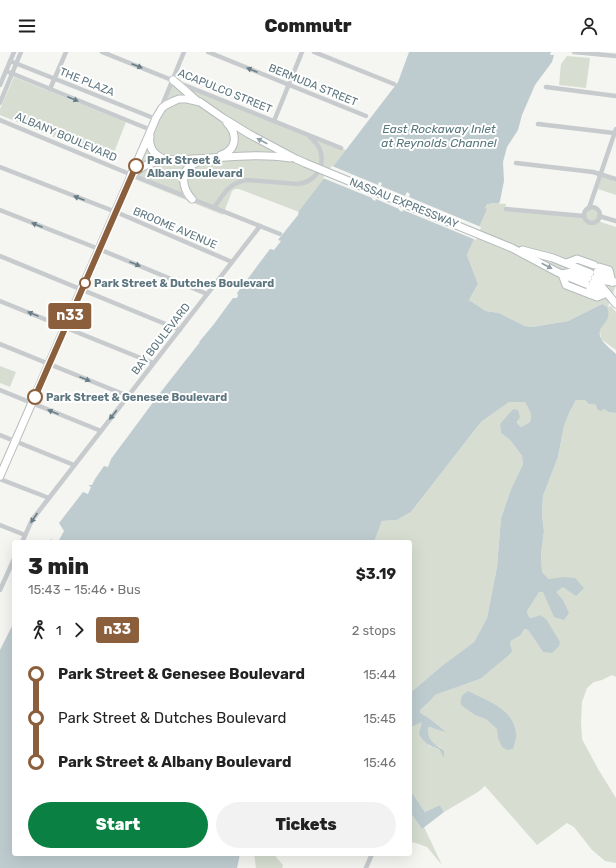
<!DOCTYPE html>
<html lang="en">
<head>
<meta charset="utf-8">
<style>
	body { margin:0; font-family:Rubik,sans-serif; background:#f2f2f2; color:#222; height:100vh; display:flex; flex-direction:column; font-size:15px; white-space:nowrap }
	* { box-sizing:border-box; margin:0 }
	p { font-size:13px; color:#767676 }
	.icon { flex:none; width:22px; height:22px; fill:none; stroke:currentColor; stroke-width:2; stroke-linecap:round; stroke-linejoin:round }
	.map { position:relative; flex:1; overflow:hidden }
	.details { position:absolute; left:12px; top:488px; width:400px; height:316px; display:flex; flex-direction:column; background:#fff; border-radius:4px; box-shadow:0 4px 16px #0002 }
	.details>* { flex:none }
	.badge { padding:0 8px; border-radius:3px; font-size:14px; line-height:26px }
	.map>.badge { position:absolute; translate:-50% -50%; box-shadow:0 0 0 2px #fff }
	.legs { display:flex; align-items:center; gap:6px; height:44px; padding:0 16px; font-size:13px }
	.legs p { margin-inline-start:auto }
	.summary { display:flex; align-items:center; justify-content:space-between; height:68px; padding:0 16px }
	h1 { font-size:22px; font-weight:800; line-height:30px }
	.action { display:flex; gap:8px; margin-top:auto; padding:8px 16px }
	.action a { flex:1; height:46px; border-radius:24px; background:#0b8043; color:#fff; font-size:16px; font-weight:800; line-height:46px; text-align:center }
	.action a+a { background:#f2f2f2; color:#222 }
	ul { padding:0 16px; list-style:none }
	li { display:flex; align-items:center; gap:14px; height:44px; font-size:15px }
	li i { display:grid; place-items:center; width:6px; height:100%; margin:0 5px; background:currentColor }
	li i::after { content:''; width:10px; height:10px; margin:-5px; border:3px solid; border-radius:50%; background:#fff }
	li p { margin-inline-start:auto }
	li:first-child i { background:linear-gradient(#0000 50%,currentColor 0) }
	li:last-child i { background:linear-gradient(currentColor 50%,#0000 0) }
	header { display:flex; justify-content:space-between; align-items:center; height:52px; padding:0 16px; background:#fff; font-size:18px; font-weight:800 }
	.map>svg:first-child { display:block }
	.green { fill:#d7ded1 }
	.water { fill:#beccd0 }
	.pier { fill:#f5f5f1 }
	.lines { fill:none; stroke-linecap:round; stroke-linejoin:round }
	.trunk-casing { stroke:#b6bbbd; stroke-width:9 }
	.minor { stroke:#c7cbcd; stroke-width:4.5 }
	.trunk { stroke:#fff; stroke-width:7 }
	.trunk-bridge-casing { stroke:#b6bbbd; stroke-width:9; stroke-linecap:butt }
	.trunk-bridge { stroke:#fff; stroke-width:7 }
	.oneway { fill:#687e87 }
	.oneway2 { fill:#8e9fa5 }
	.line-1-casing { stroke:#fff; stroke-width:9 }
	.line-1 { stroke:#8b5e3c; stroke-width:6 }
	.stop-1-dot { fill:#fff; stroke:#8b5e3c; stroke-width:2 }
	.labels { text-anchor:middle; dominant-baseline:central; stroke-width:4; stroke-linejoin:round; paint-order:stroke }
	.street-label { font-size:11px; fill:#5d767f; stroke:#fff }
	.stop-label { font-size:11px; font-weight:bold; fill:#5d767f; stroke:#fff; text-anchor:start }
	.water-label { font-size:12px; font-style:italic; fill:#58777c; stroke:#fff }
</style>
</head>
<body>
<header><svg class="icon" aria-label="menu" viewBox="0 0 24 24"><path d="M4 6h16M4 12h16M4 18h16"/></svg>Commutr<svg class="icon" aria-label="person" viewBox="0 0 24 24"><circle cx="12" cy="8" r="4"/><path d="M4 21q1-7 8-7t8 7"/></svg></header>
<div class="map">
<svg width="616" height="816" viewBox="0 0 616 816">
	<rect width="100%" height="100%" fill="#f5f5f1"/>
	<g class="green">
		<path d="M567,4L590,6L586,36L559,33L561,12Z"/>
		<path d="M14,25L126,70L111,108L0,63V57Z"/>
		<path d="M173,28L346,98L299,160L239,137H235L232,139L223,163L132,126Z"/>
		<path d="M602,124L616,129V143L598,137Z"/>
		<path d="M487,151L493,152L496,151L506,152L505,156L584,164C586,155 595,153 599,162L598,169L616,175V233L608,255L611,254L616,260V298L601,287L600,279L602,273V252L568,269L532,275L525,274L499,261L486,259L469,248L478,232L467,203L486,158L485,156Z"/>
		<path d="M0,314L16,320L10,335L0,331Z"/>
		<path d="M576,348H585L592,353H596L604,357L608,360L616,361V625L612,623L602,628L594,630L587,636L582,650L581,670L582,687L598,717L616,746V811L605,809L592,798L574,775L567,771L537,793L485,734L478,740L444,760L440,753L425,760L410,738V674H414L422,670L429,694L439,697L444,705L440,695L433,692L430,688L428,681V676L430,675L435,677L445,679C437,672 430,666 420,662V658L430,649L435,643L480,627L510,592L511,589L521,583L523,579L525,577L528,578L543,600L540,563L531,566L529,565L527,559L533,548L549,527L542,520L541,503L544,479L542,462L543,444L558,405L564,374L570,359Z"/>
		<path d="M509,350H525L531,362L530,370L521,375L519,373L513,357L500,373L501,381L510,388L522,404L523,412L511,437L501,466L497,515L487,566L474,590L443,613L410,641V490H374L382,469L397,468L411,460L481,370Z"/>
		<path d="M410,760L422,777L424,775L442,813L427,795L416,791L410,790Z"/>
		<path d="M254,802H286H277L276,805L283,813L282,816H256Z"/>
	</g>
	<g class="water">
		<path d="M409,0H551L550,3H554L552,10L535,33L522,63L518,78L507,95L503,110L504,129L500,149L499,151C495,151 492,152 487,152L485,156L487,157L467,203L478,232L469,248L486,259L499,261L525,274L532,275L568,269L602,252L607,255C608,259 609,262 608,265C606,273 595,277 602,288C605,293 612,298 616,302V361L608,360L604,357L601,359L598,358L596,353L589,352L585,348H576L570,359L564,374L558,405L543,444L542,462L544,479L541,503L542,520L549,527L563,525L575,526L584,536L576,544L563,535L556,540L563,548L569,561L564,568L554,565L543,540H539L527,559L529,565L531,566L540,563L546,567L560,590L559,594L552,601L543,600L528,578L525,577L523,579L521,583L511,589L510,592L512,599L509,603L480,627L435,643L430,649L420,658V661C430,666 438,673 446,680L435,677L430,675L428,676C428,690 434,691 444,699V706L439,697C429,694 424,691 419,682L422,670L414,674H410V641L443,613L474,590L487,566L497,515L501,466L511,437L523,412L522,404L510,388L501,381L500,372L513,357L518,358L520,365L517,370L519,373L521,375L530,370L531,362L525,350H509L481,370L411,460L397,468L382,469L374,490H49L51,487L54,489L59,488L64,479L59,471L83,440L88,442L91,435L89,434V433H92L95,427L104,414L108,415L111,407L160,341L200,290H199L214,272L233,246H237L238,243L237,241L270,197L274,198L281,189L278,188L298,163L299,159L398,30Z"/>
		<path d="M14,570V802H240L237,816H0V598Z"/>
		<path d="M468,639C487,649 513,656 516,681C517,686 514,692 513,697L507,698L502,695L498,686L497,677L486,667L475,663L461,653C460,645 462,643 468,639Z"/>
		<path d="M410,738L425,760L440,753L444,760L422,777L410,760Z"/>
	</g>
	<path class="pier" d="M332,114L378,133L379,130L382,131L381,134L405,144L407,140L410,142L409,145L481,175L476,188L403,158L402,160L399,158V157L376,147L375,149L372,147V146L323,126Z"/>
	<g class="lines">
		<g class="trunk-casing">
			<g id="trunk">
				<path d="M173,28L196,48"/>
				<path d="M150,84C148,97 155,104 166,108"/>
				<path d="M221,103C237,98 238,82 227,71"/>
				<path d="M134,121C138,118 143,114 149,112C161,107 179,108 192,107C224,106 257,101 290,106"/>
				<path d="M378,141L512,196L557,220L586,232"/>
				<path d="M192,147C185,140 180,126 187,117C191,113 196,111 201,108"/>
				<path d="M522,198L553,206L590,221"/>
				<path d="M567,211L577,207L594,213"/>
				<path d="M599,215L609,218L612,230"/>
				<path d="M597,220L607,224L612,230"/>
				<path d="M562,222L566,233L597,245L607,241"/>
				<path d="M562,222L572,220L588,226"/>
				<path d="M595,226L605,229L616,230"/>
				<path d="M593,231L602,235L616,252"/>
				<path d="M590,236L600,240L607,241"/>
				<path d="M0,424L151,78L156,66L162,56L166,53L174,49L179,47H187L200,50L223,66L249,82L296,107L305,111"/>
			</g>
		</g>
		<g class="minor">
			<path d="M102,0L341,96"/>
			<path d="M208,0L366,64"/>
			<path d="M314,0L394,32"/>
			<path d="M574,0L616,4"/>
			<path d="M10,9L156,67"/>
			<path d="M6,19L151,78"/>
			<path d="M0,33L14,0"/>
			<path d="M546,35L616,44"/>
			<path d="M50,37L66,0"/>
			<path d="M0,51L21,0"/>
			<path d="M161,56L184,0"/>
			<path d="M0,68L132,123L280,182"/>
			<path d="M274,69L302,0"/>
			<path d="M538,72L614,81"/>
			<path d="M516,111L593,120L616,127"/>
			<path d="M0,115L116,160L232,210"/>
			<circle cx="592" cy="163" r="8"/>
			<path d="M214,156C223,142 230,130 247,128L298,132C315,130 326,115 320,98C318,92 314,89 310,85"/>
			<path d="M589,156L616,77"/>
			<path d="M506,157L584,164"/>
			<path d="M0,158L99,197L207,242"/>
			<path d="M599,164L616,169"/>
			<path d="M0,204L180,278"/>
			<path d="M0,249L153,311"/>
			<path d="M0,292L128,344"/>
			<path d="M0,338L101,379"/>
			<path d="M0,383L74,413"/>
			<path d="M0,427L49,446"/>
			<path d="M0,473L25,483"/>
			<path d="M22,490L32,468L49,446L260,174"/>
			<path d="M0,538L14,507"/>
			<path d="M366,816L372,802"/>
		</g>
		<use href="#trunk" class="trunk"/>
		<g class="trunk-bridge-casing">
			<path id="trunk-bridge" d="M305,111L378,141"/>
		</g>
		<use href="#trunk-bridge" class="trunk-bridge"/>
	</g>
	<defs><path id="oneway-solid" d="M-6-.8H1V-3.2L6.5 0L1 3.2V.8H-6Z"/></defs>
	<g class="oneway">
		<use href="#oneway-solid" transform="translate(137 14) rotate(21)"/>
		<use href="#oneway-solid" transform="translate(252 18) rotate(-158)"/>
		<use href="#oneway-solid" transform="translate(73 47) rotate(22)"/>
		<use href="#oneway-solid" transform="translate(79 146) rotate(-159)"/>
		<use href="#oneway-solid" transform="translate(37 173) rotate(-158)"/>
		<use href="#oneway-solid" transform="translate(135 212) rotate(22)"/>
		<use href="#oneway-solid" transform="translate(33 262) rotate(-158)"/>
		<use href="#oneway-solid" transform="translate(85 327) rotate(22)"/>
		<use href="#oneway-solid" transform="translate(53 360) rotate(-158)"/>
		<use href="#oneway-solid" transform="translate(113 363) rotate(128)"/>
		<use href="#oneway-solid" transform="translate(34 466) rotate(124)"/>
	</g>
	<g class="oneway2">
		<use href="#oneway-solid" transform="translate(262 89) rotate(-152)"/>
		<use href="#oneway-solid" transform="translate(547 214) rotate(28)"/>
	</g>
	<g class="lines">
		<g class="line-1-casing">
			<path id="line-1" d="M35,345L136,114"/>
		</g>
		<use href="#line-1" class="line-1"/>
	</g>
	<g class="stop-1-dot">
		<circle cx="136" cy="114" r="7"/>
		<circle cx="85" cy="231" r="5"/>
		<circle cx="35" cy="345" r="7"/>
	</g>
	<g class="labels">
		<g class="street-label">
			<text transform="translate(87 30) rotate(22)">THE PLAZA</text>
			<text transform="translate(313 33) rotate(22)">BERMUDA STREET</text>
			<text transform="translate(225 39) rotate(22)">ACAPULCO STREET</text>
			<text transform="translate(66 85) rotate(23)">ALBANY BOULEVARD</text>
			<text transform="translate(404 151) rotate(22)">NASSAU EXPRESSWAY</text>
			<text transform="translate(175 176) rotate(23)">BROOME AVENUE</text>
			<text transform="translate(161 287) rotate(-52)">BAY BOULEVARD</text>
		</g>
		<g class="stop-label">
			<text x="147" y="108">Park Street &amp;<tspan x="147" dy="13">Albany Boulevard</tspan></text>
			<text x="94" y="231">Park Street &amp; Dutches Boulevard</text>
			<text x="46" y="345">Park Street &amp; Genesee Boulevard</text>
		</g>
		<g class="water-label">
			<text x="439" y="77">East Rockaway Inlet<tspan x="439" dy="14">at Reynolds Channel</tspan></text>
		</g>
	</g>
</svg>
<b class="badge" style="left:70px;top:264px;background:#8b5e3c;color:#fff">n33</b>
<section class="details">
<div class="summary"><div><h1>3 min</h1><p>15:43 – 15:46 · Bus</p></div><b>$3.19</b></div>
<div class="legs"><svg class="icon" aria-label="walk" viewBox="0 0 24 24"><circle cx="13" cy="4" r="2"/><path d="M13 8l-2 6 4 7M11 14l-3 7M7 12l3-4h3l4 4"/></svg>1<svg class="icon" aria-label="forward" viewBox="0 0 24 24"><path d="M9 5l7 7-7 7"/></svg><b class="badge" style="background:#8b5e3c;color:#fff">n33</b><p>2 stops</p></div>
<ul>
<li><i style="color:#8b5e3c"></i><b>Park Street &amp; Genesee Boulevard</b><p>15:44</p></li>
<li><i style="color:#8b5e3c"></i><span>Park Street &amp; Dutches Boulevard</span><p>15:45</p></li>
<li><i style="color:#8b5e3c"></i><b>Park Street &amp; Albany Boulevard</b><p>15:46</p></li>
</ul>
<div class="action"><a>Start</a><a>Tickets</a></div>
</section>
</div>
</body>
</html>
